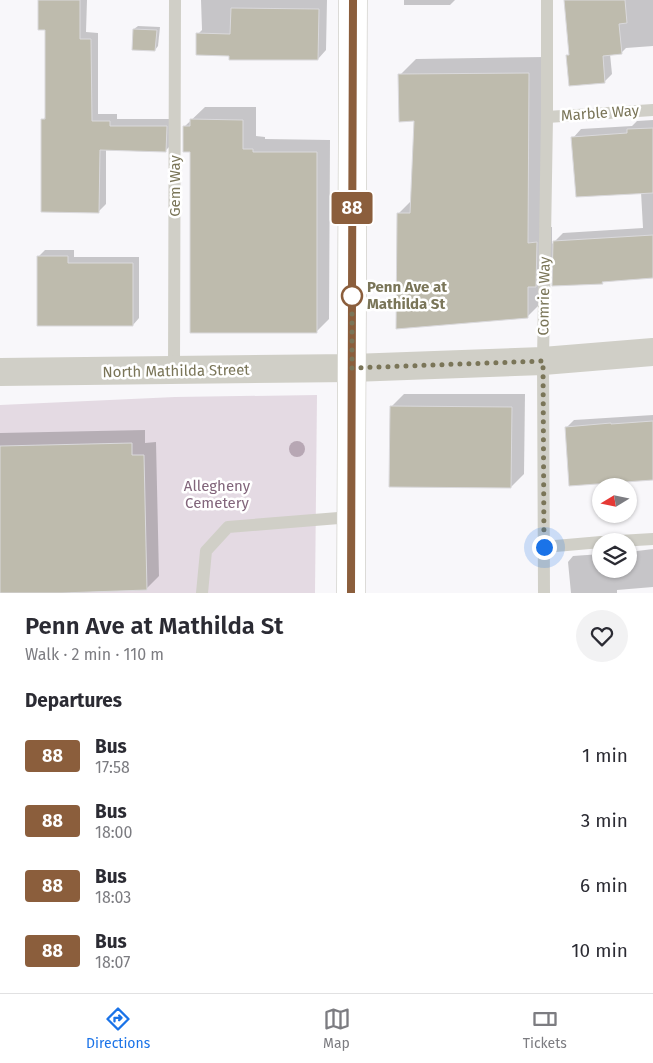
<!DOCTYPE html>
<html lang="en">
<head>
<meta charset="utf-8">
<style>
	body { margin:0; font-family:"Fira Sans",sans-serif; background:#f2f2f3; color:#2b2b33; height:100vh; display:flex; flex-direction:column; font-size:19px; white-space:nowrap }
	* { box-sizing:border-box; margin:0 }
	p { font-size:16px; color:#7c7c81 }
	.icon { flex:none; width:28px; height:28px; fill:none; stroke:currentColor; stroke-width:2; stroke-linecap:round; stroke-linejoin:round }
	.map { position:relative; height:593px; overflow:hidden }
	.panel { display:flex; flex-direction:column; background:#fff; flex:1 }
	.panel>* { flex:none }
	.badge { padding:0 10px; border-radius:4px; font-size:18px; line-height:32px }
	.needle { width:32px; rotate:260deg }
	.tools { position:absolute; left:592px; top:478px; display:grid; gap:10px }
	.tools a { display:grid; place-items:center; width:45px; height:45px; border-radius:50%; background:#fff; box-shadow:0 1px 4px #0004; font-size:25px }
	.you { position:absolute; width:25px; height:25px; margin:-12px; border:4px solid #fff; border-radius:50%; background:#1a73e8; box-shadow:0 0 0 8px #1a73e833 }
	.map>.badge { position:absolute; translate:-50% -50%; box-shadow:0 0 0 2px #fff }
	h2 { padding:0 25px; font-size:19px; line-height:45px }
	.round { display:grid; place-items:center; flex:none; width:52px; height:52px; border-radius:26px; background:#f2f2f3 }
	.overview { display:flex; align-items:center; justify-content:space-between; height:85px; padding:0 25px }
	h1 { font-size:24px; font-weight:600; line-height:38px }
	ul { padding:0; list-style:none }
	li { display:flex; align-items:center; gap:15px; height:65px; padding:0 25px }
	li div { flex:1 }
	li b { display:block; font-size:19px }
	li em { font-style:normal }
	li .badge { min-width:55px; font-weight:700; text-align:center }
	.tab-bar { display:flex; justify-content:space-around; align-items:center; height:70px; border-top:1px solid #e1e1e2; background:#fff; font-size:14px; color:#7c7c81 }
	.tab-bar a { display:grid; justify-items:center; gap:2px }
	.tab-bar .current { color:#1a73e8 }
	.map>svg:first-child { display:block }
	.green { fill:#e4dae3 }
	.shadow { fill:#0003 }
	.building { fill:#bebbad; stroke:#dad9dc }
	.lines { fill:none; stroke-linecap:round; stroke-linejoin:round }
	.primary-casing { stroke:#c2c1b8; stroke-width:29 }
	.service { stroke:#d0cfc7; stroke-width:12 }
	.tertiary { stroke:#d0cfc7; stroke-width:28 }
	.primary { stroke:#fff; stroke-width:28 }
	.tree { fill:#b7a7b4 }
	.line-casing { stroke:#fff; stroke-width:11 }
	.line { stroke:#8b5e3c; stroke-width:8 }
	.walk { stroke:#7a7558; stroke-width:5; stroke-dasharray:0 9 }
	.stop-dot { fill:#fff; stroke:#8b5e3c; stroke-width:2.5 }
	.labels { text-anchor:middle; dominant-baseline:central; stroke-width:5; stroke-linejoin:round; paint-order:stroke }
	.street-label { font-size:15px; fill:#7a7558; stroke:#fff }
	.stop-label { font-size:15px; font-weight:bold; fill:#7a7558; stroke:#fff; text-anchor:start }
	.park-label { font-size:15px; fill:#82657b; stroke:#fff }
</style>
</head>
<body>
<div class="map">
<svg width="653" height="593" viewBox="0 0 653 593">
	<rect width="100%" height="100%" fill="#f8f7fa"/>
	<path class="green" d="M317,395L315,593H0V405L175,397Z"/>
	<g class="shadow">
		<path d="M39,0H87L86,32L98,33V114H117V119H173V143L166,150L106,149V204L99,211L43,120L46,116V29Z"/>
		<path d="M201,0H327L326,50L318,59L230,54L198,34L202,30Z"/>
		<path d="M404,0H455L450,5H404Z"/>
		<path d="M566,0H653V46L626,48L621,53L610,54L612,74L605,81L568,56L570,53Z"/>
		<path d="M138,26L160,27L158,46L155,50L134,29Z"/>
		<path d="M545,57L544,227H552V244L563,233L643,228L641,192L573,138L581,129L632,126L637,121L653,120V277L605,280L602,283L554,267L543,278V301L527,317L398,214L412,200L415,120L400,75L416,59Z"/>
		<path d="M205,107H256V136L265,137V139L330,140L329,319L316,332L192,151L184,127Z"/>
		<path d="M45,250H74V257H139V318L133,325L38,257Z"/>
		<path d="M404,394H525L524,474L511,487L391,407Z"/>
		<path d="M653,415V480L567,427L574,420Z"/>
		<path d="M145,430V443L156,442L159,576L146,589L72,591L70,593H0V433Z"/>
		<path d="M653,549V587L617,590V593H571L568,562L573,556L601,554V569H629V552Z"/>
	</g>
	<g class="building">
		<path d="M38,0H80V39H91L92,121H110V126H167L166,152L100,150L99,213L41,212V119H45V30H38Z"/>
		<path d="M564,0H625L627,23L619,24L622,54L603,56L605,83L569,86L566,55H569Z"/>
		<path d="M231,8L319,9L318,60H229V56L196,55V33L230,34Z"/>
		<path d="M133,29L157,30L155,51L132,50Z"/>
		<path d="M529,73L528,243L537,242L536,287H528V318L396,329L397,213H410L414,121L399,122L398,74Z"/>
		<path d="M190,119L243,120V149H253V152H317V333H190V152H183V126H190Z"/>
		<path d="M653,128V193L576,197L571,137L627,133V129Z"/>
		<path d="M653,235V278L602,282L603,284L552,286L553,241Z"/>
		<path d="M37,256H68V263H133V326H37Z"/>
		<path d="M390,406L512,407L511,488L389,487Z"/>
		<path d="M653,421V480L569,486L565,427L611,423V424Z"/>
		<path d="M132,443V455H144L147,590L61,593H0V446Z"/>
	</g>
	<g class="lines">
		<g class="primary-casing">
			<path id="primary" d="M351,593L353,0"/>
		</g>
		<g class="service">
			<path d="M547,117L653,110"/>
			<path d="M174,371L175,0"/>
			<path d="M619,541L653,539"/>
			<path d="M544,547L601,542"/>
			<path d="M202,593L206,551L228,527L351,517"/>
			<path d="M544,593L543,361L547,117V0"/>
		</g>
		<path class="tertiary" d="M0,372L352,368L543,361L653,352"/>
		<use href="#primary" class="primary"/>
	</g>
	<circle class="tree" cx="297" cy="449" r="8"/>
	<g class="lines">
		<g class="line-casing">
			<path id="line" d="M351,593L353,0"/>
		</g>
		<use href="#line" class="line"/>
		<path class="walk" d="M352,296V368L543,361L544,547"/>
	</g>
	<circle class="stop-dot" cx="352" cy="296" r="10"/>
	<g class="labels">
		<g class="street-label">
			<text transform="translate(600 113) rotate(-4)">Marble Way</text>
			<text transform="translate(175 186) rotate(-90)">Gem Way</text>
			<text transform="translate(544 296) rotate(-89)">Comrie Way</text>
			<text transform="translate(176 371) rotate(-1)">North Mathilda Street</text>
		</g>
		<g class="stop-label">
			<text x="367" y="287">Penn Ave at<tspan x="367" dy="17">Mathilda St</tspan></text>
		</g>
		<g class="park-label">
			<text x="217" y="486">Allegheny<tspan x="217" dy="17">Cemetery</tspan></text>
		</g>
	</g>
</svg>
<div class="tools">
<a><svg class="needle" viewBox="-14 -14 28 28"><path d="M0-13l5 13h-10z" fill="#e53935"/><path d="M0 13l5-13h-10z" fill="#7c7c81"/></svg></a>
<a><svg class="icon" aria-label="layers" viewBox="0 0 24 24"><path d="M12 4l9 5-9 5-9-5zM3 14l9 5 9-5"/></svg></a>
</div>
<div class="you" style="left:544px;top:547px"></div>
<b class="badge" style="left:352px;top:208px;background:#8b5e3c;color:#fff">88</b>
</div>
<section class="panel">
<div class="overview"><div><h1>Penn Ave at Mathilda St</h1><p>Walk · 2 min · 110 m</p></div><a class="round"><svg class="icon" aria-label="heart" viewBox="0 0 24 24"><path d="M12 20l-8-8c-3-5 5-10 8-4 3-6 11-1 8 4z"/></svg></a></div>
<h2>Departures</h2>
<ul>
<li><span class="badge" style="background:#8b5e3c;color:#fff">88</span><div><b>Bus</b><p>17:58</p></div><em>1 min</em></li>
<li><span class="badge" style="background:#8b5e3c;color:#fff">88</span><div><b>Bus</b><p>18:00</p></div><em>3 min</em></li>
<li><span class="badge" style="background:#8b5e3c;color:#fff">88</span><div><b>Bus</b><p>18:03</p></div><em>6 min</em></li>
<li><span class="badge" style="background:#8b5e3c;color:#fff">88</span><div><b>Bus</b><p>18:07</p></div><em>10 min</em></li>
</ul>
</section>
<nav class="tab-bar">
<a class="current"><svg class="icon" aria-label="directions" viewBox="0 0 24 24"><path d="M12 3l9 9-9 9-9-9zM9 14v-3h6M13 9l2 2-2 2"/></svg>Directions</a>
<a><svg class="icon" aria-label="map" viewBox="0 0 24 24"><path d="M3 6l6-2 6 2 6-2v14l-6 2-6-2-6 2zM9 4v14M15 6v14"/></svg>Map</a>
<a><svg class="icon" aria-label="tickets" viewBox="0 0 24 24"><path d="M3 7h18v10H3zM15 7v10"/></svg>Tickets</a>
</nav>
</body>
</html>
